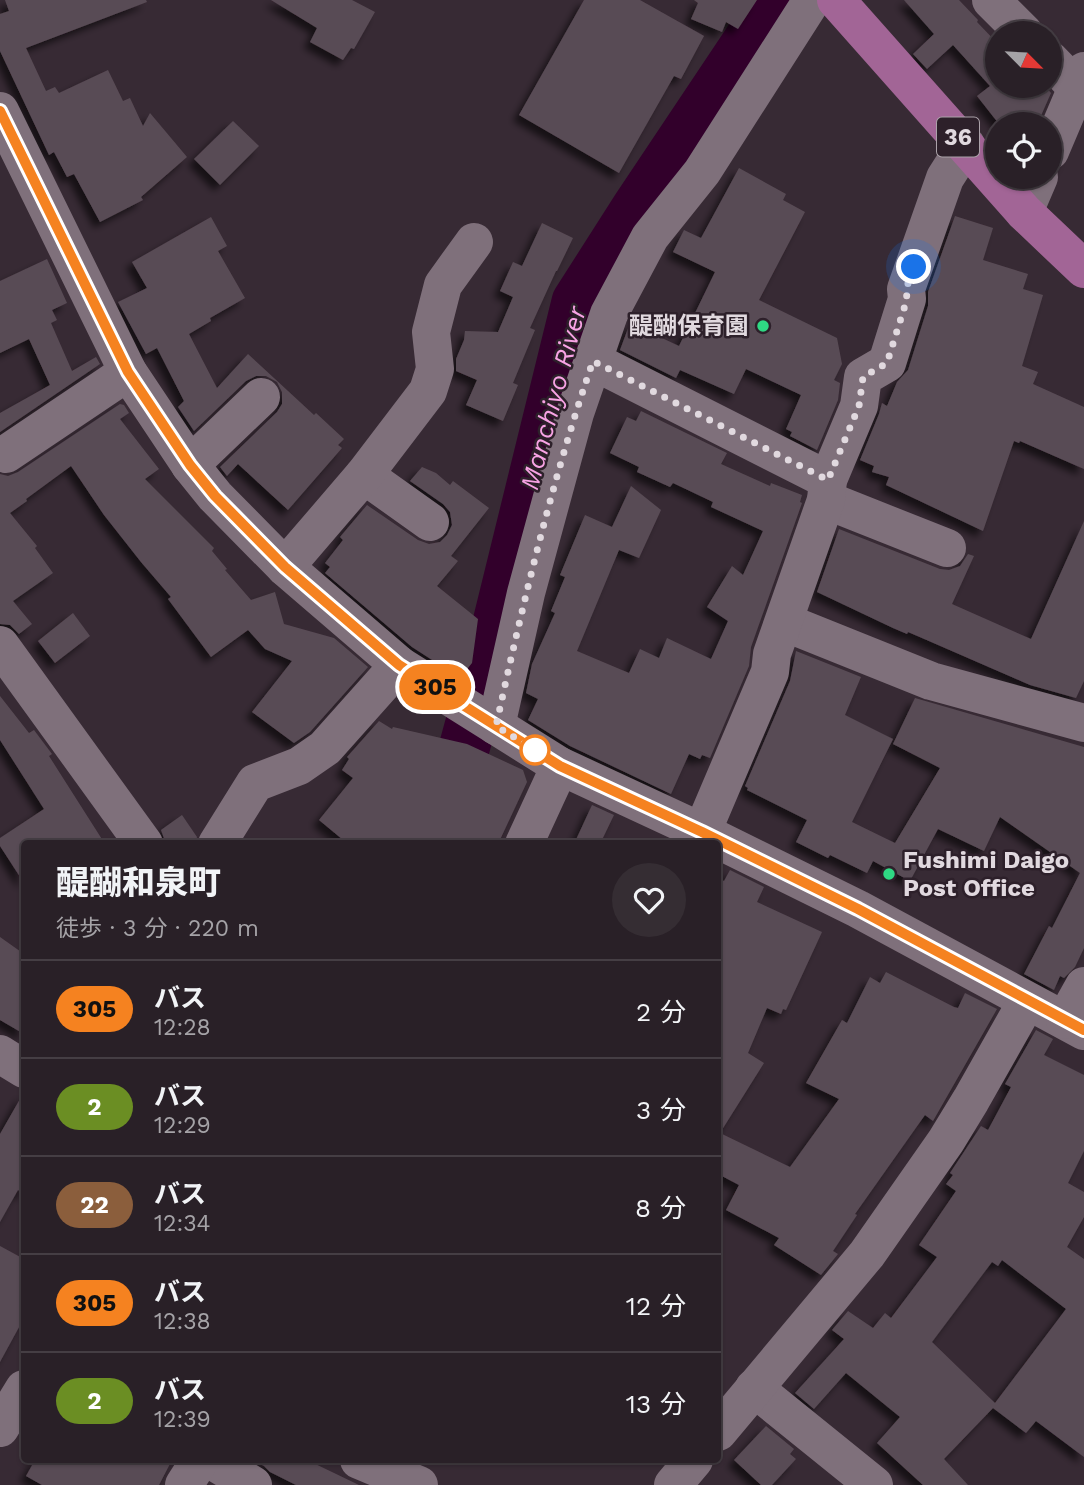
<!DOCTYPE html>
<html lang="ja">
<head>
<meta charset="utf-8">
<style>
	body { margin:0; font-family:"Work Sans","Noto Sans JP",sans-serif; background:#352d33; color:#f1f3f6; height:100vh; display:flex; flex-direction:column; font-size:26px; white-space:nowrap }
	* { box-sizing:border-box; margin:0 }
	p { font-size:23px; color:#a5a3a7 }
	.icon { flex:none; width:38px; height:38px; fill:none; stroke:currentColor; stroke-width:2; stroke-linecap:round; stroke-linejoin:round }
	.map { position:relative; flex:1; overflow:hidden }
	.details { position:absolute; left:21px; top:840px; width:700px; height:623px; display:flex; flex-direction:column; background:#292027; border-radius:7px; box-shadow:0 2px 5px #0004,0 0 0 2px #453e44 }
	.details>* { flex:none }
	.badge { padding:0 14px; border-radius:23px; font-size:24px; line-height:46px }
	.needle { width:46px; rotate:114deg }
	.tools { position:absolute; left:985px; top:21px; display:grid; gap:14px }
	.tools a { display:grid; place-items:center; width:77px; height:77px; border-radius:50%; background:#292027; box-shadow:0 2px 5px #0004,0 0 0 2px #453e44; font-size:35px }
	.you { position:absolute; width:35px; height:35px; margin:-18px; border:5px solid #fff; border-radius:50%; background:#1a73e8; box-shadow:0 0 0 10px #1a73e833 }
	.map>.badge { position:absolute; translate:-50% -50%; box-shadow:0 0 0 4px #fff }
	.round { display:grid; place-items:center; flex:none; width:74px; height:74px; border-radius:37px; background:#352d33 }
	.head { display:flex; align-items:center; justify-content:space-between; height:119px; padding:0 35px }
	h1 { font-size:33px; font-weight:800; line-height:52px }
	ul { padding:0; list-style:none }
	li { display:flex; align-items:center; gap:21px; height:98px; padding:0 35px; border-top:2px solid #453e44 }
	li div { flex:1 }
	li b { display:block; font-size:26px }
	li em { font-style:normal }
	li .badge { min-width:77px; font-weight:700; text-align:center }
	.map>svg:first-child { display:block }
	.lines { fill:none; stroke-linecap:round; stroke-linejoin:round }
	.river { stroke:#32002b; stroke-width:51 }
	.building { fill:#594b55; fill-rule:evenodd; filter:url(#shadow) }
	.minor { stroke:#7f707b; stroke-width:38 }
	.major { stroke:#a26596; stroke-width:38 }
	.line-casing { stroke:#fff; stroke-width:16 }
	.line { stroke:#f58220; stroke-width:10 }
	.walk { stroke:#e1d9df; stroke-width:7; stroke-dasharray:0 12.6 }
	.poi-dot { fill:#2fd883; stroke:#2d202a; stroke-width:2.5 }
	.stop-dot { fill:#fff; stroke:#f58220; stroke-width:3.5 }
	.labels { text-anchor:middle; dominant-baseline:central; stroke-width:5; stroke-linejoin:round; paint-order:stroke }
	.shield { fill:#2d202a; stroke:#aba2a9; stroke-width:2 }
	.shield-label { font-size:23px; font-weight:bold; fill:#e1d9df }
	.poi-label { font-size:24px; font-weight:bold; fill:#e1d9df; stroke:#2d202a; text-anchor:end }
	.water-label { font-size:26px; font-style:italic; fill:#f8a3e5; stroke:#2d202a }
</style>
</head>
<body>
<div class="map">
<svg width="1084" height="1485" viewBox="0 0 1084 1485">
	<defs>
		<filter id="shadow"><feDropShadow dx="-6" dy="6" stdDeviation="3.5" flood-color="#0009"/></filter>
	</defs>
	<rect width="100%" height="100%" fill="#372a34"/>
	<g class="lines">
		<path class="river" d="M447,811L496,631L577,302L637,208L776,0"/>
	</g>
	<g class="building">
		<path d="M5,0H146L147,2L26,48L46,91L55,87L59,93L108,70L123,101L130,98L143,126L150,113L187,157L141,197L143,200L100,222L74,174L67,177L54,152L49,155L0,51V14L9,11Z"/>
		<path d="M271,0H352L375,12L354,49L351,48L343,60L310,42L317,28Z"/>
		<path d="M584,0H640L704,36L681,79L674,76L619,173L519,115Z"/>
		<path d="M694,0H757L738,29L726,22L722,32L691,19L698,3Z"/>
		<path d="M904,0H959L978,20L977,22L998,44V86H1045L1051,93L1040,118L1033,124H999L977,96L990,86L953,45L927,69L913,54L934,34Z"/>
		<path d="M233,121L259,146L220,185L194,159Z"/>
		<path d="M739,168L786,194L783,200L805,212L759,300L837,338L842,364L834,380L840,383L838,400L817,450L790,436L792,432L786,429L801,395L746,369L734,394L680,370L676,378L620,350L630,323L679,346L715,272L673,252L684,230L701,238Z"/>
		<path d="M955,216L993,228L983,260L1028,274L1023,289L1043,295L1022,366L1038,372L1033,384L1084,407V469L1020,441L1019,443L1014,441L983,531L886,485L889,477L872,472L874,466L860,460L879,414L882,403L887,406L897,382L908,370L928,306V292Z"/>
		<path d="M211,217L227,246L218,251L245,298L210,318L211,321L189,334L217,388L248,354L314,415L316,413L344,439L338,445L342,448L288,510L238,464L227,476L220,467L277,412L282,404V392L277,382L266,376H256L246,381L194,431L178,407L184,401L157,348L146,354L118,302L147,288L132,262Z"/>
		<path d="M542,223L573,238L557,271H556L530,328L535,330L513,383L518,385L503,421L466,405L477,380L456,371V359L464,340L465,331L498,332L513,297L500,291L513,262L522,266Z"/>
		<path d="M47,259L67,303L52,310L57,320L51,323L72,371L96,357L100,364L0,432V413L50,385L29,339L0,353V281Z"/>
		<path d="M120,404L124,405L129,413L120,419L159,469L145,479L214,548L212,551L227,569L225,570L251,600L275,592L284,624L334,638L368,667L310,732L294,743L252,712L292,661L265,649L248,630L211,657L168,599L171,597L141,562L104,515L71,466L26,499L27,501L10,513L37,546L35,548L53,573L13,601L32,624L19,634L10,625L0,624V474L8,476L18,472Z"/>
		<path d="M641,411L727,453L721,464L770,486L771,483L802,495L800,502L802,503L751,647L749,666L710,758L702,755L700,759L689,754L671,794L570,746L528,720L538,699L526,693L532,664L555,613L551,611L565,577L560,575L585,515L612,527L631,486L661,510L639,558L619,550L577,651L629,673L640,649L659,658L667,638L711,659L728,621L707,607L732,566L743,575L763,531L711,507L713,502L673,483L670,487L637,472L639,467L610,453L627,417L636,421Z"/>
		<path d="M422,467L436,473L450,485L453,481L489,508L451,556L458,561L437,586L478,619L472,663L460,678L412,647L325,573L330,567L325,563L343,540L340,537L367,505L418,540L429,544L440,542L447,535L452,525L450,512L443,504L410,481Z"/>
		<path d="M1084,521V681L1076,698L1030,685L922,638L908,632L907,634L893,628L817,592L839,529L940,569L949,570L960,566L968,554L974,556L952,604L1031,639Z"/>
		<path d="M73,613L90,636L55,663L38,641Z"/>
		<path d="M796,651L861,677L845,715L893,739L852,822L895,843L940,768L893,744L915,698L1084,747V948L1075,967L1064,978L1060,976L1054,990L1024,974L1049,926L1052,928L1080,873L1000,817L984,851L938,829L910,881L873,861L867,873L830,855L828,858L796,842L807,820L747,790L748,788L745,786L790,681Z"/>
		<path d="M0,696L29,733L34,730L52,754L49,756L105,844H24V883L0,846V838L44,809L0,740Z"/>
		<path d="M379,721L392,729L393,727L467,744L523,770L527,782L498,844H348L319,820L353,778L342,770L349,759L347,757Z"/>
		<path d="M592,805L614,815L600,844H574Z"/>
		<path d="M182,815L197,837L195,844H166L161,830Z"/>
		<path d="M730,870L764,887L757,902L822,932L786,1010L783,1009L781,1014L767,1008L748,1053L764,1063L720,1133L790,1167L839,1099L806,1083L842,1020L847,1023L870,977L880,983L886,972L954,1007L958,1008L965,993L997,1009L933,1121L925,1115L855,1214L857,1215L833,1251L838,1254L821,1275L774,1245L779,1238L726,1210L739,1185L718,1174V878L724,881Z"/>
		<path d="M0,937L24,954V1034L0,1020Z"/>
		<path d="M1036,1030L1053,1039L1044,1055L1084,1075V1151L1068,1183L1084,1192V1217L1067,1247L1084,1259V1457L1036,1421L1026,1433L993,1408L944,1459L968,1485H923L877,1443L900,1417L846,1373L814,1409L795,1393L844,1339L832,1330L848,1311L873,1328L885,1313L891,1318L937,1257L919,1245L956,1191L946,1184L953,1175L950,1173L981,1126L988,1130L1011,1087L1005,1084ZM1002,1260L1066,1309L995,1403L932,1342L992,1262L998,1266Z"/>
		<path d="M24,1092V1194L18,1190L0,1222V1134Z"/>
		<path d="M0,1246L24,1259V1318L0,1362Z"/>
		<path d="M766,1426L794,1449L790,1454L796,1459L772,1485H761L734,1460Z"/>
		<path d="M35,1460H172L159,1485H42L26,1476Z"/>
		<path d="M253,1460H307L359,1485H296L270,1472L264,1466Z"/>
	</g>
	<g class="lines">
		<g class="minor">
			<path d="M991,0L1024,33"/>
			<path d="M1050,60L1084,95"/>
			<path d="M0,111L128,372L190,465L215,496L285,567L399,665L560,766L702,832L858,909L1084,1031"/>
			<path d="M1050,151L1084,71"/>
			<path d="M1024,212L1039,177"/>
			<path d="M593,361L828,480"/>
			<path d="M6,454L128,372"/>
			<path d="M190,465L261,397"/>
			<path d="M364,475L430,522"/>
			<path d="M826,500L947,548"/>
			<path d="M285,567L364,475L428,391L435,369L431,332L443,285L474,242"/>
			<path d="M784,622L931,681L1084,723"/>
			<path d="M0,645L144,844"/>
			<path d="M496,726L526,593L575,413L609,314L650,237L702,172L812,0"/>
			<path d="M702,832L770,672L772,654L826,500L828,480L859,406L863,377L887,363L907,299L906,289L945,178L966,145"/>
			<path d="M217,844L255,783L299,766L325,748L399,665"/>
			<path d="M524,844L560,766"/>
			<path d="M1065,1020L1084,986"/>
			<path d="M0,1054L24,1069"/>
			<path d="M754,1388L874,1485"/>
			<path d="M0,1428L24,1389"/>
			<path d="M718,1432L867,1254L946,1141L971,1100L1027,1001"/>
			<path d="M211,1460L253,1485"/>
			<path d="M359,1460L419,1485"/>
			<path d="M184,1485L200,1460"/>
			<path d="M673,1485L694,1460"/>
		</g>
		<path class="major" d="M836,0L1024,212L1084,269"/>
	</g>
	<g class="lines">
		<g class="line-casing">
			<path id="line" d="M0,111L128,372L190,465L215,496L285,567L399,665L560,766L702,832L858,909L1084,1030"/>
		</g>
		<use href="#line" class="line"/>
		<path class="walk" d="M535,750L496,726C523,603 552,480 593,361L828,480L859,406L863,377L887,363L907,299L906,289L914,267"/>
	</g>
	<g class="poi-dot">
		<circle cx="763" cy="326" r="7"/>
		<circle cx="889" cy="874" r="7"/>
	</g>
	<circle class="stop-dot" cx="535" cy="750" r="14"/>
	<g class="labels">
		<rect class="shield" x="937" y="117.5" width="42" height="39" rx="5"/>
		<g class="shield-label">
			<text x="958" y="137">36</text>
		</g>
		<g class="poi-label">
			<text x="749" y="326">醍醐保育園</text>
			<text x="903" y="860" text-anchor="start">Fushimi Daigo<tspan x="903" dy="28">Post Office</tspan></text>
		</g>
		<g class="water-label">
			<text transform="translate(553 398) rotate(-75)">Manchiyo River</text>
		</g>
	</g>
</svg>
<div class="tools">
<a><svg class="needle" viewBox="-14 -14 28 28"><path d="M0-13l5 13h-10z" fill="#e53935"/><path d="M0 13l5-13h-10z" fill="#a5a3a7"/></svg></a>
<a><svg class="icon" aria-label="locate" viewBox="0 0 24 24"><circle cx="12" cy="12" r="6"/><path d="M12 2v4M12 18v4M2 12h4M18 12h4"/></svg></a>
</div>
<div class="you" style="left:914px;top:267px"></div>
<b class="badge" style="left:435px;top:687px;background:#f58220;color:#111">305</b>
<section class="details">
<div class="head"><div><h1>醍醐和泉町</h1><p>徒歩 · 3 分 · 220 m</p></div><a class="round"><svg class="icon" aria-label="heart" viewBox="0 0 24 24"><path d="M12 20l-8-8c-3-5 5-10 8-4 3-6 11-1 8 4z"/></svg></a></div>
<ul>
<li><span class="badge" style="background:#f58220;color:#111">305</span><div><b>バス</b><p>12:28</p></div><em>2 分</em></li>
<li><span class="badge" style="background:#6b8e23;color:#fff">2</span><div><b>バス</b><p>12:29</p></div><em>3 分</em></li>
<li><span class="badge" style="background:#8b5e3c;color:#fff">22</span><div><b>バス</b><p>12:34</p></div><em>8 分</em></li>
<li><span class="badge" style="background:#f58220;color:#111">305</span><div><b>バス</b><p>12:38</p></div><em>12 分</em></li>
<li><span class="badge" style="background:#6b8e23;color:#fff">2</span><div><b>バス</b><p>12:39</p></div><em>13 分</em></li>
</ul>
</section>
</div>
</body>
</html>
